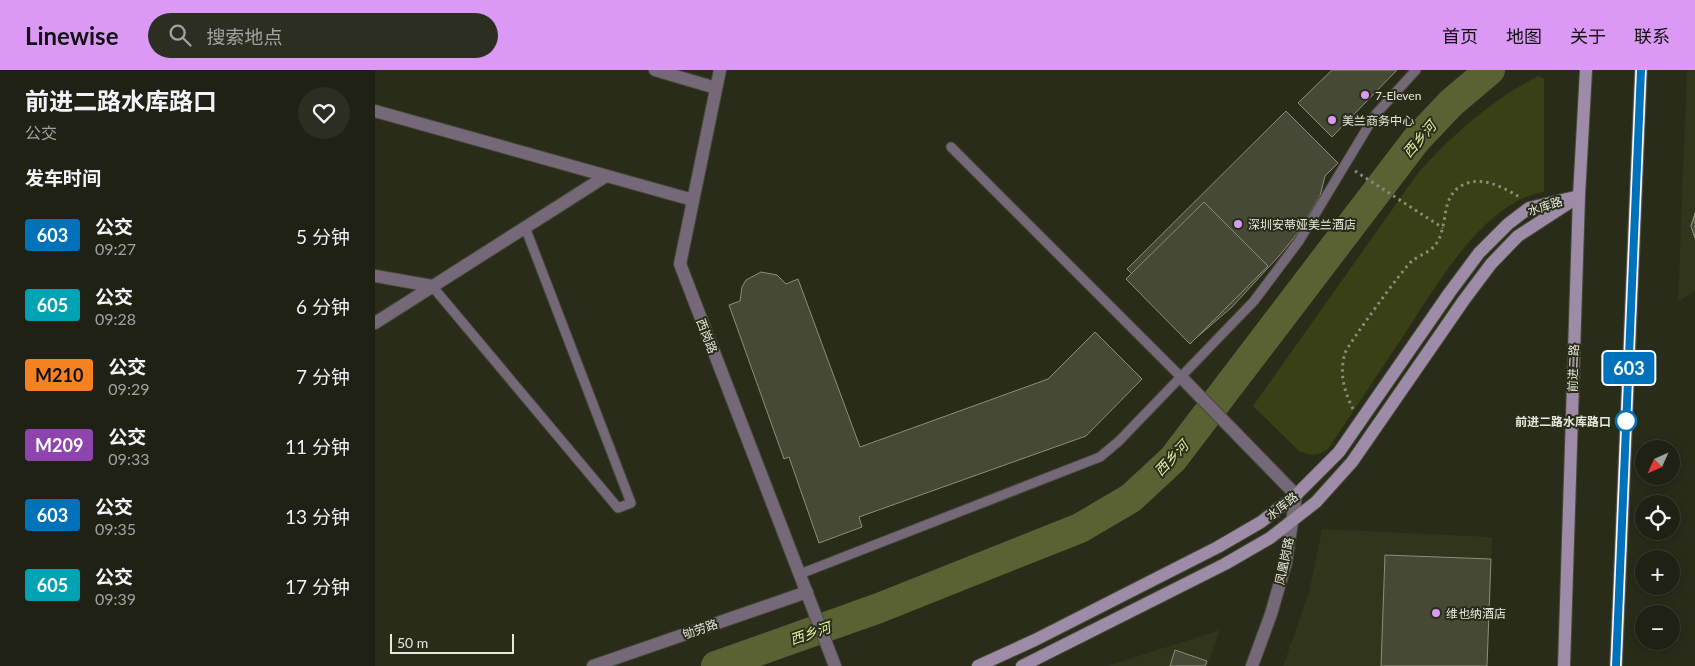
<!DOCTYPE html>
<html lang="zh">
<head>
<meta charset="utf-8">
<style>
	body { margin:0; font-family:Lato,"Noto Sans SC",sans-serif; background:#2b2e21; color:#f1f3f6; height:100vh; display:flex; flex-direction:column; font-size:19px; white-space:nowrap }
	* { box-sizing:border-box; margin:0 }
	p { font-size:16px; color:#a1a3a0 }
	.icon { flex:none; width:28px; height:28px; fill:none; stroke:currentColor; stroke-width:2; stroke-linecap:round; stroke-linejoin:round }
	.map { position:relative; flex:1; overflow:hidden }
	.side { display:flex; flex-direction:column; background:#1e2113; width:375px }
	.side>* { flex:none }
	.badge { padding:0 10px; border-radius:4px; font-size:18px; line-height:32px }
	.needle { width:32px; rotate:225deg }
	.fabs { position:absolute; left:1260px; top:370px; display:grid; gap:10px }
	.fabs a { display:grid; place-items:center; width:45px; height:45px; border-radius:50%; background:#1e2113; box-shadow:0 2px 12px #0003,0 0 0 1px #3c3e33; font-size:25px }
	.scale { position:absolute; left:15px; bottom:12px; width:124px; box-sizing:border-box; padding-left:5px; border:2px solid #e6e8dc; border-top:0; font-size:14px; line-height:18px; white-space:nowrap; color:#e6e8dc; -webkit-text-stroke:4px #282c19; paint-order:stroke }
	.map>.badge { position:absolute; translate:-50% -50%; box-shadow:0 0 0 2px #fff }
	h2 { padding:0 25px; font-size:19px; line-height:45px }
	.round { display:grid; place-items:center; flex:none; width:52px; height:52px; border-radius:26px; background:#2b2e21 }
	.overview { display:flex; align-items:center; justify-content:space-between; height:85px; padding:0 25px }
	h1 { font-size:24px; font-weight:700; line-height:38px }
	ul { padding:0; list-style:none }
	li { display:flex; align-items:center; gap:15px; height:70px; padding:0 25px }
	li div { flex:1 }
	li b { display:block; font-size:19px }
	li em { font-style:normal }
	li .badge { min-width:55px; font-weight:700; text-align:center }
	header { display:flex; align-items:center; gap:30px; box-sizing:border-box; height:70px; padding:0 25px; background:#db99f5; color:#111 }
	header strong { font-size:24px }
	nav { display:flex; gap:28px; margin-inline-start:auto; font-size:18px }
	.search { width:350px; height:45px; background:#2b2e21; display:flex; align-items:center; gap:12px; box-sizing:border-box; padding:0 18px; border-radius:28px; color:#a1a3a0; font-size:19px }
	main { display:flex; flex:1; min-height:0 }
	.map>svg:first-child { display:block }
	.built { fill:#31351b }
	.green { fill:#3a4015 }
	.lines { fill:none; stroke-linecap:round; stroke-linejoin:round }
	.river { stroke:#5a6234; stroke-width:30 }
	.building { fill:#454935; stroke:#8b8f79 }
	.lane-casing { stroke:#464a38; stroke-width:11 }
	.street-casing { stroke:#464a38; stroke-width:14 }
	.secondary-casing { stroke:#464a38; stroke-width:14 }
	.path { stroke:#888b7b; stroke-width:3; stroke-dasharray:2.5 4; stroke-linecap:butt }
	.lane { stroke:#746879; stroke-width:9 }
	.street { stroke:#746879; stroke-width:12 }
	.secondary { stroke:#9e8ba7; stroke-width:12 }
	.line-casing { stroke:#fff; stroke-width:11 }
	.line { stroke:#0072bc; stroke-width:8 }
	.poi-dot { fill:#db99f5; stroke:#282c19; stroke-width:2 }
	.stop-dot { fill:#fff; stroke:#0072bc; stroke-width:2.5 }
	.labels { text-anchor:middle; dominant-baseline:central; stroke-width:4; stroke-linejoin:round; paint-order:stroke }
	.poi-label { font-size:12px; fill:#e6e8dc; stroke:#282c19; text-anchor:start }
	.street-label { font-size:12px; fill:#e6e8dc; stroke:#282c19 }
	.stop-label { font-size:12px; font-weight:bold; fill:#e6e8dc; stroke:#282c19; text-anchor:end }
	.water-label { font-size:14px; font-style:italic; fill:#dfeca1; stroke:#282c19 }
</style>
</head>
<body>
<header>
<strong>Linewise</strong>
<div class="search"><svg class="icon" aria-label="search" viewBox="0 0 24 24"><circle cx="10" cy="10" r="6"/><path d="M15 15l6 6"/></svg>搜索地点</div>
<nav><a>首页</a><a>地图</a><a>关于</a><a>联系</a></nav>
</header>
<main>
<section class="side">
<div class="overview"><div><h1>前进二路水库路口</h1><p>公交</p></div><a class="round"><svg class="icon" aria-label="heart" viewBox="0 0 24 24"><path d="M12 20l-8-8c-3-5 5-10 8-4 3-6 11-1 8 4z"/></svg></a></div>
<h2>发车时间</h2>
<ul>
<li><span class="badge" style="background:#0072bc;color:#fff">603</span><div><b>公交</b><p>09:27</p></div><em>5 分钟</em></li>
<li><span class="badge" style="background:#00a3b4;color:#fff">605</span><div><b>公交</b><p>09:28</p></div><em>6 分钟</em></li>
<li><span class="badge" style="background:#f58220;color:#111">M210</span><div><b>公交</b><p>09:29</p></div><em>7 分钟</em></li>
<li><span class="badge" style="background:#8e44ad;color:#fff">M209</span><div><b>公交</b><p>09:33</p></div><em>11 分钟</em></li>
<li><span class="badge" style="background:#0072bc;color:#fff">603</span><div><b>公交</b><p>09:35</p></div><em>13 分钟</em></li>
<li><span class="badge" style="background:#00a3b4;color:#fff">605</span><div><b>公交</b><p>09:39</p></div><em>17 分钟</em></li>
</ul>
</section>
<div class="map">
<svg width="1320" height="596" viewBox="0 0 1320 596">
	<rect width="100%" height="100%" fill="#282c19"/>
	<g class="built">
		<path d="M1312,0H1320V221L1303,232Z"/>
		<path d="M947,459L1117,467L1112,596H908L934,522Z"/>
		<path d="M845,560L832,596H732Z"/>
	</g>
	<path class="green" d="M1163,6L1169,9V122C1108,131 1059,220 1027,268C1002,305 978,342 953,379C943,386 936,386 924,381L878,336L1043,103C1077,65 1118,29 1163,6Z"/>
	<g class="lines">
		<path class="river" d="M341,596L504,538L705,458L756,428L798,389L1041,70L1076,33L1115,0"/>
	</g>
	<g class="building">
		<path d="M957,0H1022L957,67L923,33Z"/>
		<path d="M911,41L963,93L950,106L945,126L922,164L904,186L857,237L821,268L752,199Z"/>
		<path d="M829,132L893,196L815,274L751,209Z"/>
		<path d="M1320,143V168L1316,156Z"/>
		<path d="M1320,146V168L1316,156Z"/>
		<path d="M386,202L402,205L411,214L423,209L485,377L673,309L720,262L767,309L711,366L484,447L487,457L444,473L414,387L409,389L354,235L365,231L367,217L371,210Z"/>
		<path d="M1010,485L1116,489L1112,596H1006Z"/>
		<path d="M800,580L832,591L830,596H795Z"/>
	</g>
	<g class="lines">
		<g class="lane-casing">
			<g id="lane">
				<path d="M576,77L806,307"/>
				<path d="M57,216L243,438L256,433L150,157"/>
				<path d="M425,504L725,387L744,371L879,231L924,171L1000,45L1041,0"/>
			</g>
		</g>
		<g class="street-casing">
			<g id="street">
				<path d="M280,0L341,18"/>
				<path d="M345,0L305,194L460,596"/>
				<path d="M0,41L318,130"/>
				<path d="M0,206L57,216"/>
				<path d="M0,253L231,106"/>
				<path d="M806,307L921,425L911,492L896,544L877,596"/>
				<path d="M218,596L432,522"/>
			</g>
		</g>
		<g class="secondary-casing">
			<g id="secondary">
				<path d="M603,596L660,570L843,477L886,452L921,425L964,382L1075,222L1104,183L1133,154L1154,138L1204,126"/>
				<path d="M647,596L850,494L895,468L941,432L977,392L1089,230L1116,194L1143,166L1197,131"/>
				<path d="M1189,596L1204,126L1211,0"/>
				<path d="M1241,596L1266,0"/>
			</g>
		</g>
		<g class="path">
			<path d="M980,101L1068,158"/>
			<path d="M978,339C969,321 964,303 970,283C972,276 1029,197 1037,191C1044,185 1056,182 1061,174C1073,157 1066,131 1083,118C1103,103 1128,117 1146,128"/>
		</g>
		<use href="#lane" class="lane"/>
		<use href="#street" class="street"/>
		<use href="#secondary" class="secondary"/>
	</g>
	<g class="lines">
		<g class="line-casing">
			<path id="line" d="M1241,596L1266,0"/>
		</g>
		<use href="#line" class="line"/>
	</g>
	<g class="poi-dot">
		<circle cx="990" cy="25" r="5"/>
		<circle cx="957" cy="50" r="5"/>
		<circle cx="863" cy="154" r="5"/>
		<circle cx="1061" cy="543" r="5"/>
	</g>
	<circle class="stop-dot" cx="1251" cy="351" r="10"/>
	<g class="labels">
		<g class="poi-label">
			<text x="1000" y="25">7-Eleven</text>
			<text x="967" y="50">美兰商务中心</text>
			<text x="873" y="154">深圳安蒂娅美兰酒店</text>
			<text x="1071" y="543">维也纳酒店</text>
		</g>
		<g class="street-label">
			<text transform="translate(1170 136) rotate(-18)">水库路</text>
			<text transform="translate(332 266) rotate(69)">西岗路</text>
			<text transform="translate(1198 298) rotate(-88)">前进二路</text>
			<text transform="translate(907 436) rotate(-38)">水库路</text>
			<text transform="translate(909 491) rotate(-78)">凤凰岗路</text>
			<text transform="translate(325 559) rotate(-19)">劬劳路</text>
		</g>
		<g class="stop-label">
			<text x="1236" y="351">前进二路水库路口</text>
		</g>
		<g class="water-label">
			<text transform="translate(1044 69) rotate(-49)">西乡河</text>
			<text transform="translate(796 388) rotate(-47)">西乡河</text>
			<text transform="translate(435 563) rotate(-19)">西乡河</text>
		</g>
	</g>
</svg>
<div class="fabs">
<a><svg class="needle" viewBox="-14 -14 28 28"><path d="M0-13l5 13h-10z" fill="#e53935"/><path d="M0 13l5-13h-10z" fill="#a1a3a0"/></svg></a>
<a><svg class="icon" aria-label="locate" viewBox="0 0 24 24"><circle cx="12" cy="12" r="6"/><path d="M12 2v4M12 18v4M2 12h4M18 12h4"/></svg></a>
<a>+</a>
<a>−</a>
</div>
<div class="scale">50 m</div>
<b class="badge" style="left:1254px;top:298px;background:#0072bc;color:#fff">603</b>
</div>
</main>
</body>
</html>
